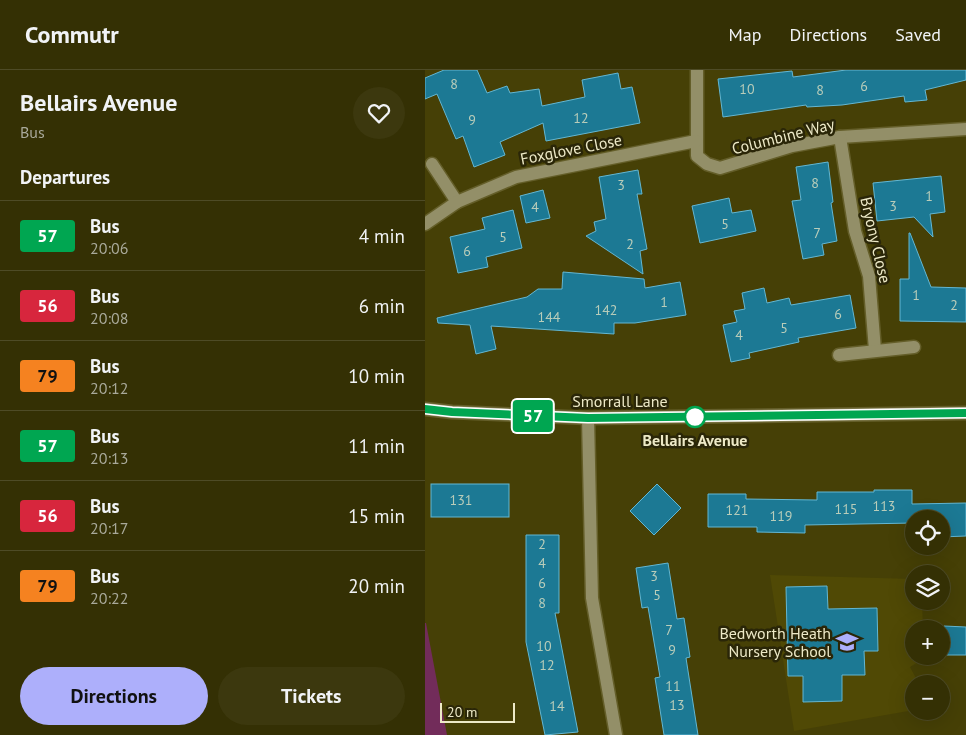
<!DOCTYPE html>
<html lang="en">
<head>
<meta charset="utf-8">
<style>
	body { margin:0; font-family:"PT Sans",sans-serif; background:#3c380e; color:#f1f3f6; height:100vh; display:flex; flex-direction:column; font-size:19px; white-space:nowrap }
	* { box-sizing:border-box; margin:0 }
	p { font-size:16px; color:#a9a99a }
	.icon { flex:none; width:28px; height:28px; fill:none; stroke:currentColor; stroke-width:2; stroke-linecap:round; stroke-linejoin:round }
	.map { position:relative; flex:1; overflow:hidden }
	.drawer { display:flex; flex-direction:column; background:#343004; width:425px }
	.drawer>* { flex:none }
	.badge { padding:0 10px; border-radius:4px; font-size:18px; line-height:32px }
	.tools { position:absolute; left:480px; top:440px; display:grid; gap:10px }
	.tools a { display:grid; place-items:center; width:45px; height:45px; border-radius:50%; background:#343004; box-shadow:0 5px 20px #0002,0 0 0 1px #4e4b26; font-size:25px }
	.scale { position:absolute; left:15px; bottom:12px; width:75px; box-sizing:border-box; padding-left:5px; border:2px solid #ede9c7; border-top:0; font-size:14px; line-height:18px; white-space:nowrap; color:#ede9c7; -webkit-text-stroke:4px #2a2608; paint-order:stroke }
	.map>.badge { position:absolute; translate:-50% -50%; box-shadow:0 0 0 2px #fff }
	h2 { padding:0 20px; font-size:19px; line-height:45px }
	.round { display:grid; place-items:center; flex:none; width:52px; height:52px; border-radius:26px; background:#3c380e }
	.headline { display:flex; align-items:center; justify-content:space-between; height:85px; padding:0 20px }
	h1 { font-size:24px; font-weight:700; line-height:38px }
	.cta { display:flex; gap:10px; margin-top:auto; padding:10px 20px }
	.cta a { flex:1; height:58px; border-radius:30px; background:#adaffb; color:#111; font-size:20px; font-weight:700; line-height:58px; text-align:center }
	.cta a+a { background:#3c380e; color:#f1f3f6 }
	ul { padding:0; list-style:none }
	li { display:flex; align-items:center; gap:15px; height:70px; padding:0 20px; border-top:1px solid #4e4b26 }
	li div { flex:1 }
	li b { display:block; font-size:19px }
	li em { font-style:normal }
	li .badge { min-width:55px; font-weight:700; text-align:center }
	header { display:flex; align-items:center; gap:30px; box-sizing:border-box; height:70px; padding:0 25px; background:#343004; border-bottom:1px solid #4e4b26 }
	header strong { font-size:24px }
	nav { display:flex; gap:28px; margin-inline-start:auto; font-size:18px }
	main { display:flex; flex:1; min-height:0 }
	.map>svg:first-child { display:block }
	.built { fill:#504905 }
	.green { fill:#722c5a }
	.building { fill:#1c7994; stroke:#63b7d3 }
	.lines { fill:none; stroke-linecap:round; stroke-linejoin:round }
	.minor-casing { stroke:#645e29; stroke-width:15 }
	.minor { stroke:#938f68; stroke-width:12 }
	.line-casing { stroke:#fff; stroke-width:11 }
	.line { stroke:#00a651; stroke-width:8 }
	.stop-dot { fill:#fff; stroke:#00a651; stroke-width:2.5 }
	.labels { text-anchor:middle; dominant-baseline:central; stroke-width:5; stroke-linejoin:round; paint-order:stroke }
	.number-label { font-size:14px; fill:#b9cdba }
	.street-label { font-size:16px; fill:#ede9c7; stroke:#2a2608 }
	.stop-label { font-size:16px; font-weight:bold; fill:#ede9c7; stroke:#2a2608 }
	.poi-label { font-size:16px; fill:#ede9c7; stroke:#2a2608; text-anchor:end }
</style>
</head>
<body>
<header>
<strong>Commutr</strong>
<nav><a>Map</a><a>Directions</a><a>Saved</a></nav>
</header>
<main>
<section class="drawer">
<div class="headline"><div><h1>Bellairs Avenue</h1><p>Bus</p></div><a class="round"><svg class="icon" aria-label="heart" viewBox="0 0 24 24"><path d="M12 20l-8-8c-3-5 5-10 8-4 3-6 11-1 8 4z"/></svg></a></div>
<h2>Departures</h2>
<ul>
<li><span class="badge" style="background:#00a651;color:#fff">57</span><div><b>Bus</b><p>20:06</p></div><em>4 min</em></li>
<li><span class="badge" style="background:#d7263d;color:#fff">56</span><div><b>Bus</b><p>20:08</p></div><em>6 min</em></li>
<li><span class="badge" style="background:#f58220;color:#111">79</span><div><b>Bus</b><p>20:12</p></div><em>10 min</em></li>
<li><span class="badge" style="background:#00a651;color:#fff">57</span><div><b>Bus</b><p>20:13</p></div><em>11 min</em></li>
<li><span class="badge" style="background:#d7263d;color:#fff">56</span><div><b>Bus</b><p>20:17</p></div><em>15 min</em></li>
<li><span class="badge" style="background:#f58220;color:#111">79</span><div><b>Bus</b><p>20:22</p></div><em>20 min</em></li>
</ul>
<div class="cta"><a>Directions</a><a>Tickets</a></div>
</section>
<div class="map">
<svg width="541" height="665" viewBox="0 0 541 665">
	<rect width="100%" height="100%" fill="#464006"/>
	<path class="built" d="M345,505L489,509V531H497L498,559H489V586H499V588L485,597L494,614H489V640L369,661Z"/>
	<path class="green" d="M0,553H1L22,665H0Z"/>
	<g class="building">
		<path d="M19,0H52L62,23L82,16L85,23L114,19L117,36L160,27L157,10L193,3L196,19L207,17L215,53L121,71L118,53L75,72L80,85L49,97L38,66L31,69L12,24L0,29V8Z"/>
		<path d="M421,0H541V10L500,20L502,30L480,32L479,26L417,35L382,37L381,35L298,47L293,9L367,1L368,7Z"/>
		<path d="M403,92L408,132L406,133L412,171L397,174L399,185L378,189L367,131L376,130L371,97Z"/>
		<path d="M213,100L217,124H212L222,179L215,181L218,204L161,166L171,161L169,152L181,149L174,107Z"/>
		<path d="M516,106L520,142L505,144L508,167L489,147L452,151L448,113Z"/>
		<path d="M118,120L125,148L101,153L95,126Z"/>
		<path d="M304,128L307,143L326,140L331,161L275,173L267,136Z"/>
		<path d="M88,140L97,178L61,187L63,197L33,203L25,167L60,159L57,148Z"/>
		<path d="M484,163H485L506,217L541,218V252L475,251V209H484Z"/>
		<path d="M138,202L219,209L220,218L255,212L261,245L210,253H189V264L66,256L71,279L51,284L45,255L13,253L12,248L102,227L113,219H137Z"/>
		<path d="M339,218L342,233L364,228L366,235L425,225L431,258L373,268L374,272L324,283L325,288L306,292L298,255L312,252L309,241L320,239L317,223Z"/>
		<rect x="6" y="414" width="78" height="33"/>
		<path d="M232,414L256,438L229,465L205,441Z"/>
		<path d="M449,420H487V434L541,433V466L516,467V449H489V453L380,455V463L332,462V457H283V424H321V429L392,430V422H449Z"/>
		<path d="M101,465H134V543H130L153,662L120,665L101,572Z"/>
		<path d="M243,493L252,549L259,548L265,587L261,588L273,665H239L230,608L235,607L223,537L217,538L211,498Z"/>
		<path d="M402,516L403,539L452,538L453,581H439L440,605H417V631L378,632V606H363L361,517Z"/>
		<path d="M519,556L541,557V585H518Z"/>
	</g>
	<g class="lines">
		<g class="minor-casing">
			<g id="minor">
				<path d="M272,0V86L282,94L295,98L367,76L415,67L541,59"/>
				<path d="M415,67L430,161L444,206L450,280"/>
				<path d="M7,94L32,132"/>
				<path d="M0,154L32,132L91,107L271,71"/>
				<path d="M414,285L489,277"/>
				<path d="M0,339L27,342L163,348L541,343"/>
				<path d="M163,348L167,528L191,665"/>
			</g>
		</g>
		<use href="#minor" class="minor"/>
	</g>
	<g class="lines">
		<g class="line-casing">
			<path id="line" d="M0,339L27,342L163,348L541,343"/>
		</g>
		<use href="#line" class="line"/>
	</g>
	<defs>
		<g id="school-bare" transform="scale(1.725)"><path d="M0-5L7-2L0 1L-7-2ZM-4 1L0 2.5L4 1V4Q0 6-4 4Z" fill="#adaffb" stroke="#2a2608" stroke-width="2.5" paint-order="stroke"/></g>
	</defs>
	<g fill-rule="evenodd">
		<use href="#school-bare" x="422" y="572"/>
	</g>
	<circle class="stop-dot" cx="270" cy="347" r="10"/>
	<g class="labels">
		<g class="number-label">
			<text x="29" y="14">8</text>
			<text x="439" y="16">6</text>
			<text x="322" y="19">10</text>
			<text x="395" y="20">8</text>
			<text x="156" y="48">12</text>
			<text x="47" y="50">9</text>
			<text x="390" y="113">8</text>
			<text x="196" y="115">3</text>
			<text x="504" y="126">1</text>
			<text x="468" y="136">3</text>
			<text x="110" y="137">4</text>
			<text x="300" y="154">5</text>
			<text x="392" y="163">7</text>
			<text x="78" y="167">5</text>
			<text x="205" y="174">2</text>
			<text x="42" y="181">6</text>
			<text x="491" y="225">1</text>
			<text x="239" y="232">1</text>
			<text x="529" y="235">2</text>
			<text x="181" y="240">142</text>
			<text x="413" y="244">6</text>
			<text x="124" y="247">144</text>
			<text x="359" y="258">5</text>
			<text x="314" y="265">4</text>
			<text x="36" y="430">131</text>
			<text x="459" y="436">113</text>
			<text x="421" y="439">115</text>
			<text x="312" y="440">121</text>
			<text x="356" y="446">119</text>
			<text x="117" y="474">2</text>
			<text x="117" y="493">4</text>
			<text x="229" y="506">3</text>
			<text x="117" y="513">6</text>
			<text x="232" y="525">5</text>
			<text x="117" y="533">8</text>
			<text x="244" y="560">7</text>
			<text x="119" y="576">10</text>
			<text x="247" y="580">9</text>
			<text x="122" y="595">12</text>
			<text x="248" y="616">11</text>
			<text x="252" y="635">13</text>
			<text x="132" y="636">14</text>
		</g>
		<g class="street-label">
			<text transform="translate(358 66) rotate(-14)">Columbine Way</text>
			<text transform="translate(146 79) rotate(-11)">Foxglove Close</text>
			<text transform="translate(451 170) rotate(77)">Bryony Close</text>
			<text x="195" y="331">Smorrall Lane</text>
		</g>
		<g class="stop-label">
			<text x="270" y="370">Bellairs Avenue</text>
		</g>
		<g class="poi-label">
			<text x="406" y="563">Bedworth Heath<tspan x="406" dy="18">Nursery School</tspan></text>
		</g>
	</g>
</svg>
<div class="tools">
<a><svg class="icon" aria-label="locate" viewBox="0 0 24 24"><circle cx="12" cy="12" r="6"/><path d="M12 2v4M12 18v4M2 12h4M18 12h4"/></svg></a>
<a><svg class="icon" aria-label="layers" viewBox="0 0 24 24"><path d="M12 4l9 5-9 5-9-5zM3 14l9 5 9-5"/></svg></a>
<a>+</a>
<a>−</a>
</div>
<div class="scale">20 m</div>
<b class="badge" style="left:108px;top:346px;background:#00a651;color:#fff">57</b>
</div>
</main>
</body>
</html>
